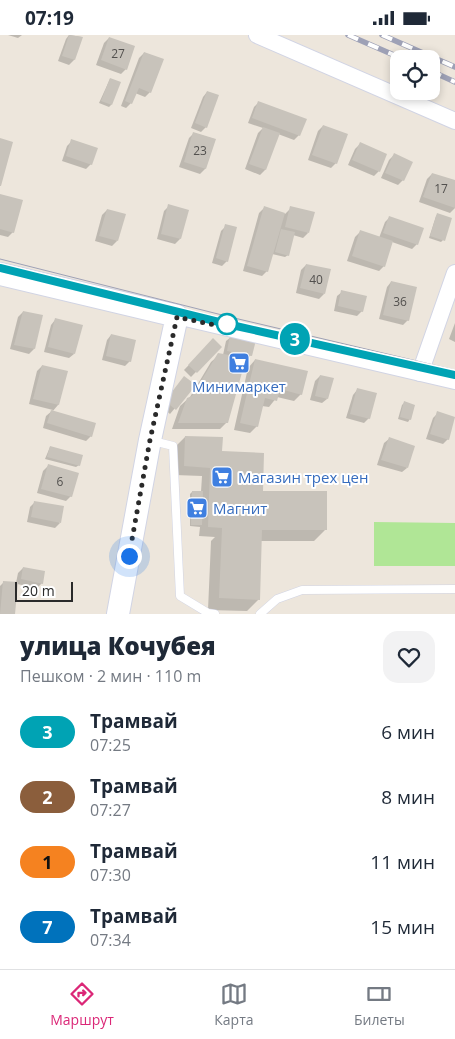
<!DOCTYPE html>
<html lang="ru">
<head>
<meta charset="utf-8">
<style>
	body { margin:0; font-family:"Open Sans",sans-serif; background:#f2f2f3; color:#1f2937; height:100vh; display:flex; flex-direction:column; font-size:19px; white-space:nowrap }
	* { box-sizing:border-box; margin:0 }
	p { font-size:16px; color:#747a83 }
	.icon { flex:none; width:28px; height:28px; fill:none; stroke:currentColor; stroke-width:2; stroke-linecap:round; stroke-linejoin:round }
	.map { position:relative; height:579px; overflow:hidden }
	.sheet { display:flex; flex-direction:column; background:#fff; flex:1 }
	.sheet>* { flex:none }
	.badge { padding:0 10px; border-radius:16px; font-size:18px; line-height:32px }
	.controls { position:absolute; left:390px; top:15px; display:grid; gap:10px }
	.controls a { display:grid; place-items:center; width:50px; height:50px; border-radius:10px; background:#fff; box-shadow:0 2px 8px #0003; font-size:25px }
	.scale { position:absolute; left:15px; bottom:12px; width:58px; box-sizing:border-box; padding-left:5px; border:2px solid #2a2a2a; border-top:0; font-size:14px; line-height:18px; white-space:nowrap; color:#2a2a2a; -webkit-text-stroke:4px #fff; paint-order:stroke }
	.you { position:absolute; width:25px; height:25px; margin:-12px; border:4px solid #fff; border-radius:50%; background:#1a73e8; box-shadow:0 0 0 8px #1a73e833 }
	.map>.badge { position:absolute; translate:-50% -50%; box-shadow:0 0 0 2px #fff }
	.round { display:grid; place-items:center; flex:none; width:52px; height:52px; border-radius:15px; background:#f2f2f3 }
	.summary { display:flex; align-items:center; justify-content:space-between; height:85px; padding:0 20px }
	h1 { font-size:24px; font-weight:800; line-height:38px }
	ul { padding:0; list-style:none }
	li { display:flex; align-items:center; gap:15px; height:65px; padding:0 20px }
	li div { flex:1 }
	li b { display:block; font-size:19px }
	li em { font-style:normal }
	li .badge { min-width:55px; font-weight:700; text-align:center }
	.status { display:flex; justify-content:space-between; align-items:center; height:35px; padding:0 25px; background:#fff; direction:ltr }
	.status svg { height:14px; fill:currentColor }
	.dock { display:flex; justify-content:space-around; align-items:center; height:70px; border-top:1px solid #e0e1e3; background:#fff; font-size:14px; color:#747a83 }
	.dock a { display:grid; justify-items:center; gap:2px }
	.dock .current { color:#db2777 }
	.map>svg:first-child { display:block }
	.green { fill:#b0e696 }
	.shadow { fill:#0003 }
	.building { fill:#c8c3bb }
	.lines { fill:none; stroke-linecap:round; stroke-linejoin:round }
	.lane-casing { stroke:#d1d4e4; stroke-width:9 }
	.street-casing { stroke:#d1d4e4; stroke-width:18 }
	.secondary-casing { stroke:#d1d4e4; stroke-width:24 }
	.lane { stroke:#fff; stroke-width:8 }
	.street { stroke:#fff; stroke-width:16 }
	.secondary { stroke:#fff; stroke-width:22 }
	.tram { stroke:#9ea1b6; stroke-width:1 }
	.rail-casing { stroke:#9ea1b6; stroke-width:5.5 }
	.rail { stroke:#fff; stroke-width:4; stroke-dasharray:11; stroke-linecap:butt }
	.line-casing { stroke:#fff; stroke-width:11 }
	.line { stroke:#00a3b4; stroke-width:8 }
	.walk { stroke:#2a2a2a; stroke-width:5; stroke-dasharray:0 9 }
	.stop-dot { fill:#fff; stroke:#00a3b4; stroke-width:2.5 }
	.labels { text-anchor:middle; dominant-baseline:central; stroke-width:4; stroke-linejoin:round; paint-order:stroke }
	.number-label { font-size:12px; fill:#52504e }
	.shop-label { font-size:15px; fill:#366cbe; stroke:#fff; text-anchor:start }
</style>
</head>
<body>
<div class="status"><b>07:19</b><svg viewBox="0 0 49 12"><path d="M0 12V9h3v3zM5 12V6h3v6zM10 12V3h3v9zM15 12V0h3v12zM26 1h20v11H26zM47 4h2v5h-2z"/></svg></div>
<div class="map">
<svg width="455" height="579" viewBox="0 0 455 579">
	<rect width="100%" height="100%" fill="#ede6dc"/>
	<path class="green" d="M374,487L455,488V531H374Z"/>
	<g class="shadow">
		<path d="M8,0H22L18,3Z"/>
		<path d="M69,0L82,2L74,25L69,30L58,26L66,4Z"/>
		<path d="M109,3L126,34L121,39L96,30L104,8Z"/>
		<path d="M144,18L150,57L145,62L135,58L131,68L126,73L121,71L139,23Z"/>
		<path d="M110,44L111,70L109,72L99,68Z"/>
		<path d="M207,57L206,92L201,97L191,93L203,62Z"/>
		<path d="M259,67L299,100L294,105L278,99L265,135L260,140L245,134L258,98L263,93L248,88L254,72Z"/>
		<path d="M323,91L336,128L331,133L308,125L318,96Z"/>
		<path d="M194,98L214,104L205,134L200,139L179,132L189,103Z"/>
		<path d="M72,106L91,129L86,134L62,126L67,111Z"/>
		<path d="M360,109L379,136L374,141L348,130L355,114Z"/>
		<path d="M394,120L403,145L398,150L381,143L389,125Z"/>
		<path d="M432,139L455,147V173L450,178L419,167L427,144Z"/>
		<path d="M0,160L13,197L8,202L0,200Z"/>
		<path d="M169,171L180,204L175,209L157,204L164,176Z"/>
		<path d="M264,173L285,179L291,173L308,198L303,203L293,200L288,220L285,222L272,219L267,236L262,241L243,236L259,178Z"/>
		<path d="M107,175L117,206L112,211L95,206L102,180Z"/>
		<path d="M438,179L443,205L441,207L429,203L436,181Z"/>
		<path d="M390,182L417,209L412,214L392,207L384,231L379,236L347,226L355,202L360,197L379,203L385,187Z"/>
		<path d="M226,191L227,226L222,231L212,228L221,196Z"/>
		<path d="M306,230L324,259L319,264L296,258L301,235Z"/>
		<path d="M391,247L408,285L403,290L379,284L387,252Z"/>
		<path d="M342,257L362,276L357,281L334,276L337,261Z"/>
		<path d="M23,277L34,314L29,319L10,314L18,282Z"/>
		<path d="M55,285L74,319L69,323L44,317L51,290Z"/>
		<path d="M455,288V307L449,304Z"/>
		<path d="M111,300L130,326L125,331L102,325L107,305Z"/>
		<path d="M231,302L251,320L246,325H244L227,387L220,394H172L180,371L190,362L211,327L219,320H223L226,306Z"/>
		<path d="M213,305L220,312L191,342L184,335Z"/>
		<path d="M255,325L301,359L294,366L277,362L269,372L262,371L257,391L250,398L234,395L248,333Z"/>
		<path d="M42,331L66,337L58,370L52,377L91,401L86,406L43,393L46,381L53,375L29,369L37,336Z"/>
		<path d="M320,341L327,364L322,368L310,365L315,346Z"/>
		<path d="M194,350L170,379L161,371Z"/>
		<path d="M357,355L369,383L364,388L346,383L353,360Z"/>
		<path d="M404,368L410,384L408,387L398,384L402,370Z"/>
		<path d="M438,378L448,404L443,409L426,404L433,383Z"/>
		<path d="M185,402L221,418L262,460L325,495L314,506H261L259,564L247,576L208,575L211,506L215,502L199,501L200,492L190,491V459L192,457H201L202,441L175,440L176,411Z"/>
		<path d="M389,404L407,433L402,437L377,430L384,408Z"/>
		<path d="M50,412L79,430L76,432L45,424Z"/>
		<path d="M48,431L71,461L66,466L37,458L43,436Z"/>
		<path d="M35,467L60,488L55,493L27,487L30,472Z"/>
		<path d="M23,533L42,548L37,553L17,549L13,579H0V551L4,547L16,548L18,538Z"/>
	</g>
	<g class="building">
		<path d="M69,0L83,2L75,25L62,21Z"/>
		<path d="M109,2L135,11L127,35L101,25Z"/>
		<path d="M144,17L164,24L151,58L139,53L132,69L125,66Z"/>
		<path d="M110,43L121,47L112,70L101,66Z"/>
		<path d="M207,56L219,60L207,93L195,88Z"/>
		<path d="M258,66L307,84L300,101L252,83Z"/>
		<path d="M323,90L348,99L337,129L312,120Z"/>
		<path d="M263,92L280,98L266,135L249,129Z"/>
		<path d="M193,97L216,104L206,134L184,127Z"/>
		<path d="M0,103L13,107L1,151H0Z"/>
		<path d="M71,104L98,113L92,130L66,121Z"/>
		<path d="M360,107L387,119L380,137L352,125Z"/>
		<path d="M394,118L413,127L404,146L385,138Z"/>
		<path d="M432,138L455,145V173L423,162Z"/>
		<path d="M0,159L23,165L14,198L0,194Z"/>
		<path d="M168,169L189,175L181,204L161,199Z"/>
		<path d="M264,171L285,178L268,237L247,231Z"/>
		<path d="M290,171L315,177L309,198L285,192Z"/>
		<path d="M107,174L126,179L118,206L99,201Z"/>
		<path d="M437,178L452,183L445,206L430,201Z"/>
		<path d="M389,181L424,193L418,210L383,198Z"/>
		<path d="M225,189L237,192L228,227L216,223Z"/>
		<path d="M281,194L295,197L289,221L275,217Z"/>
		<path d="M360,195L393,206L385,232L352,221Z"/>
		<path d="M306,229L331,234L325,259L300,253Z"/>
		<path d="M391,246L417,252L409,286L383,280Z"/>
		<path d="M341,255L367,261L363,277L338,271Z"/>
		<path d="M23,276L43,280L35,314L14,310Z"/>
		<path d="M55,283L83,290L75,319L48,312Z"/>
		<path d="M111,299L136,305L131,327L106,321Z"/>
		<path d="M230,300L256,305L252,321L227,316Z"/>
		<path d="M213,303L222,312L197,338L188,330Z"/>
		<path d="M218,318L246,323L228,388H178L187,363L192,361Z"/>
		<path d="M255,324L308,336L302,360L280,354L277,366L265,363L258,392L240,388Z"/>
		<path d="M42,330L68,336L59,370L33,364Z"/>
		<path d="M320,340L334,343L328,364L315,361Z"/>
		<path d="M184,341L196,350L176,375L165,366Z"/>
		<path d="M357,353L377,358L370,384L350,379Z"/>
		<path d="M404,366L415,370L411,385L400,382Z"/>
		<path d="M51,375L96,388L92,402L47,388Z"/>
		<path d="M437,376L455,382L449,405L430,399Z"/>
		<path d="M185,401L223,402L222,416L264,418L263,456H327V495H262L260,565L219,563L222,493L208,492L210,433L184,431Z"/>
		<path d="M389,402L415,411L408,433L381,425Z"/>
		<path d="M50,411L83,420L80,431L47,422Z"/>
		<path d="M48,429L79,438L72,462L41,454Z"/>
		<path d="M192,456H203L202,490H191Z"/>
		<path d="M34,466L64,471L61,488L31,482Z"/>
		<path d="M23,532L45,536L43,549L21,544Z"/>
		<path d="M3,546L18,547L15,579H0Z"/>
	</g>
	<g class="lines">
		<g class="lane-casing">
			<g id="lane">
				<path d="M153,406L173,411L180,561L208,578L215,579"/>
				<path d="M260,579L277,564L302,555L455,554"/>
			</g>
		</g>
		<g class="street-casing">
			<g id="street">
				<path d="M257,0L455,86"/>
				<path d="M177,281L455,346"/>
				<path d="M420,338L455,238"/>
			</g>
		</g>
		<g class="secondary-casing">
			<path id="secondary" d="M0,239L177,281L150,405L118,579"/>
		</g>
		<use href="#lane" class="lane"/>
		<use href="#street" class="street"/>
		<use href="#secondary" class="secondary"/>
		<g class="tram">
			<path d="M0,224L230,282L455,335"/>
			<path d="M0,233L265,298"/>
		</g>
		<g class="rail-casing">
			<g id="rail">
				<path d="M348,0L403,24"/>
				<path d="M382,0L455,32"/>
				<path d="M431,36L455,47"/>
			</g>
		</g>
		<use href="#rail" class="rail"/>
	</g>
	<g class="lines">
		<g class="line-casing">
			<path id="line" d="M0,233L227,289L455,340"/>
		</g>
		<use href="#line" class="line"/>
		<path class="walk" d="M129,521L150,405L177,282L234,294L227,289"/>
	</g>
	<defs>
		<g id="supermarket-square" transform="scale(1.125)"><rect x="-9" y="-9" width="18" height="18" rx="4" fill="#3f7fe0" stroke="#fff"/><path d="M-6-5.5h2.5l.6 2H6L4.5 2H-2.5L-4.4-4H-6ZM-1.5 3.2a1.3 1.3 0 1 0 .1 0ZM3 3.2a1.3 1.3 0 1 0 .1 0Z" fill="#fff"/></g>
	</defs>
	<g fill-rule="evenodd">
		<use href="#supermarket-square" x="239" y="328"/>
		<use href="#supermarket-square" x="222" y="442"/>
		<use href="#supermarket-square" x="197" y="473"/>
	</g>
	<circle class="stop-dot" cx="227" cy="289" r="10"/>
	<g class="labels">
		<g class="number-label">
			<text x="118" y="18">27</text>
			<text x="200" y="115">23</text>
			<text x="441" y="153">17</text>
			<text x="316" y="244">40</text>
			<text x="400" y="266">36</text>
			<text x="60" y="446">6</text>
		</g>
		<g class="shop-label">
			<text x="239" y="351" text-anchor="middle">Минимаркет</text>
			<text x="238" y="442">Магазин трех цен</text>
			<text x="213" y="473">Магнит</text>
		</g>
	</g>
</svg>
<div class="controls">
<a><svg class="icon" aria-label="locate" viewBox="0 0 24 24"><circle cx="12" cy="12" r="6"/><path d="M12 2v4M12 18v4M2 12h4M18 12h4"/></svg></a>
</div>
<div class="scale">20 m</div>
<div class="you" style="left:129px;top:521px"></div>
<b class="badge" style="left:295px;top:304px;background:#00a3b4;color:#fff">3</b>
</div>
<section class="sheet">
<div class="summary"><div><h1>улица Кочубея</h1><p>Пешком · 2 мин · 110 m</p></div><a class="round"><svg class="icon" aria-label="heart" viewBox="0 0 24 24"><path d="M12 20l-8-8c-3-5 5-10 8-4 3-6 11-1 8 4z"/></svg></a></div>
<ul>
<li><span class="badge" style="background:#00a3b4;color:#fff">3</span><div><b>Трамвай</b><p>07:25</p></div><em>6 мин</em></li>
<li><span class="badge" style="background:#8b5e3c;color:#fff">2</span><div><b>Трамвай</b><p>07:27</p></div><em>8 мин</em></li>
<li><span class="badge" style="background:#f58220;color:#111">1</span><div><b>Трамвай</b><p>07:30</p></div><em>11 мин</em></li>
<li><span class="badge" style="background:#0072bc;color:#fff">7</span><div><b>Трамвай</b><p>07:34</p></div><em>15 мин</em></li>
</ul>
</section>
<nav class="dock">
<a class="current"><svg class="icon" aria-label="directions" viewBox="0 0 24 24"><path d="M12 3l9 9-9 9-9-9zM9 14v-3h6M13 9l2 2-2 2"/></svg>Маршрут</a>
<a><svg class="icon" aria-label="map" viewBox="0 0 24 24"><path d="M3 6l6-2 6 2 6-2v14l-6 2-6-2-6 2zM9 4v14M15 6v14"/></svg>Карта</a>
<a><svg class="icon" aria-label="tickets" viewBox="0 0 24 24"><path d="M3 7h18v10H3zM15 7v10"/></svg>Билеты</a>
</nav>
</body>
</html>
